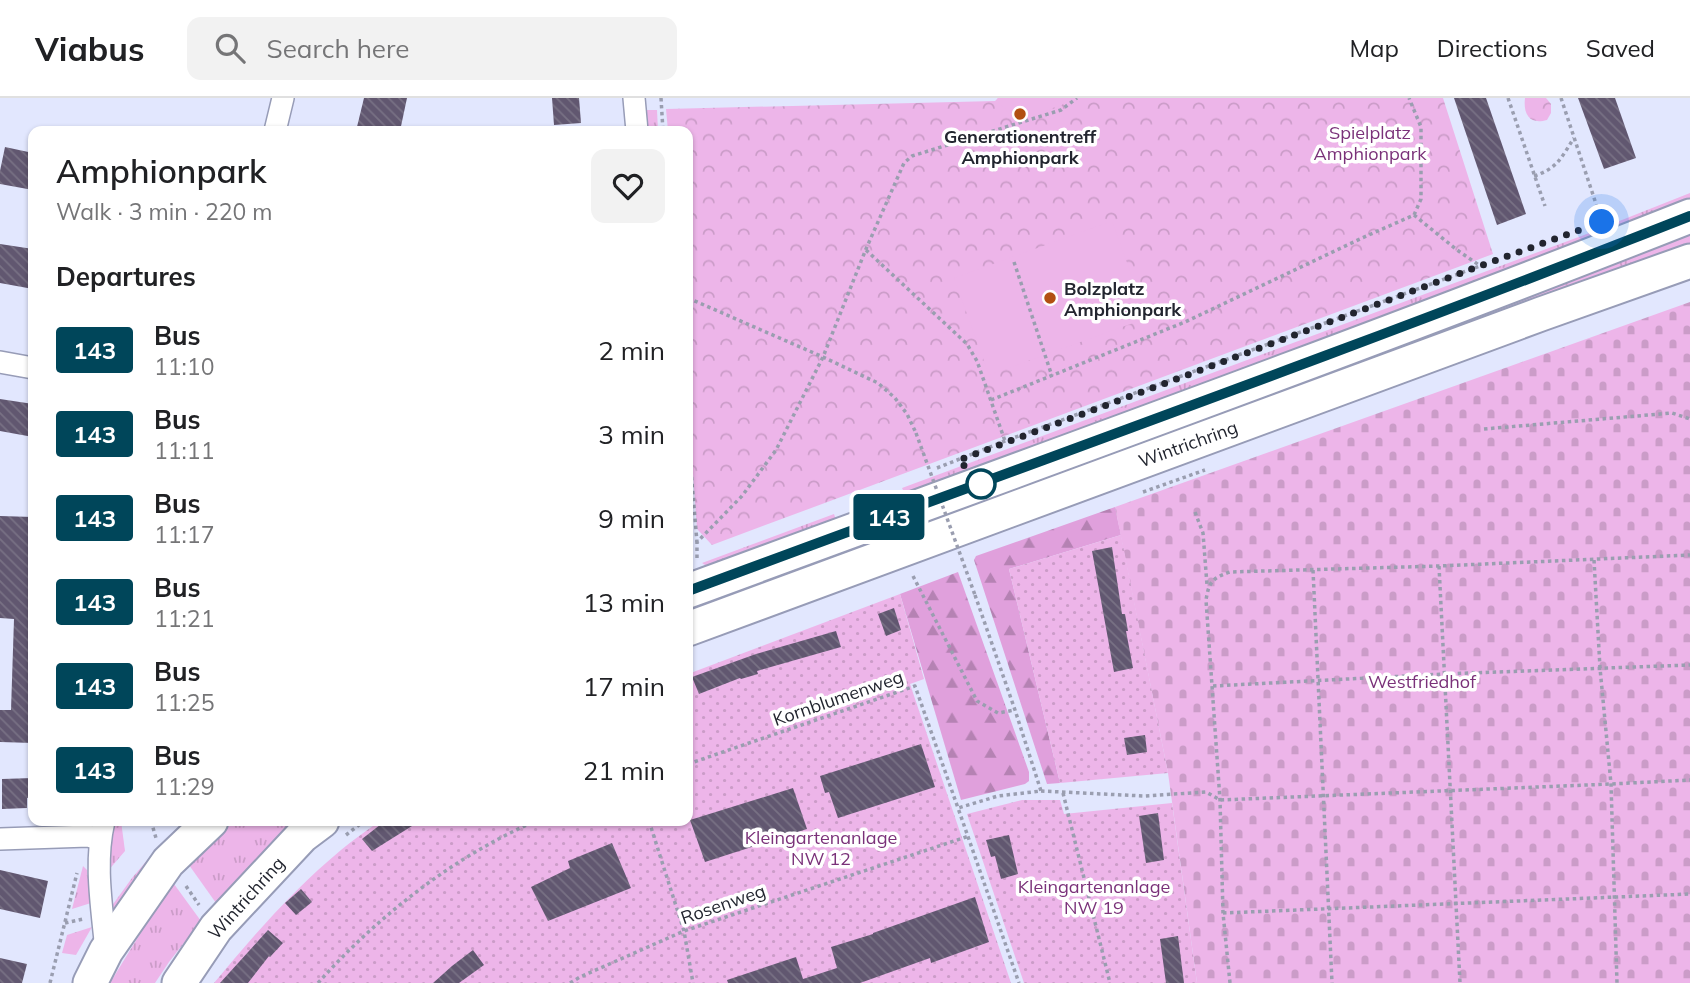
<!DOCTYPE html>
<html lang="en">
<head>
<meta charset="utf-8">
<style>
	body { margin:0; font-family:Mulish,sans-serif; background:#f2f2f2; color:#202124; height:100vh; display:flex; flex-direction:column; font-size:26px; white-space:nowrap }
	* { box-sizing:border-box; margin:0 }
	p { font-size:23px; color:#757577 }
	.icon { flex:none; width:38px; height:38px; fill:none; stroke:currentColor; stroke-width:2; stroke-linecap:round; stroke-linejoin:round }
	.map { position:relative; flex:1; overflow:hidden }
	.drawer { position:absolute; left:28px; top:28px; width:665px; height:700px; display:flex; flex-direction:column; background:#fff; border-radius:14px; box-shadow:0 2px 5px #0004 }
	.drawer>* { flex:none }
	.badge { padding:0 14px; border-radius:5px; font-size:24px; line-height:46px }
	.you { position:absolute; width:35px; height:35px; margin:-18px; border:5px solid #fff; border-radius:50%; background:#1a73e8; box-shadow:0 0 0 10px #1a73e833 }
	.map>.badge { position:absolute; translate:-50% -50%; box-shadow:0 0 0 4px #fff }
	h2 { padding:0 28px; font-size:26px; line-height:63px }
	.round { display:grid; place-items:center; flex:none; width:74px; height:74px; border-radius:14px; background:#f2f2f2 }
	.overview { display:flex; align-items:center; justify-content:space-between; height:119px; padding:0 28px }
	h1 { font-size:33px; font-weight:600; line-height:52px }
	ul { padding:0; list-style:none }
	li { display:flex; align-items:center; gap:21px; height:84px; padding:0 28px }
	li div { flex:1 }
	li b { display:block; font-size:26px }
	li em { font-style:normal }
	li .badge { min-width:77px; font-weight:700; text-align:center }
	header { display:flex; align-items:center; gap:42px; box-sizing:border-box; height:98px; padding:0 35px; background:#fff; border-bottom:2px solid #e0e0e0 }
	header strong { font-size:33px }
	nav { display:flex; gap:38px; margin-inline-start:auto; font-size:24px }
	.search { width:490px; height:63px; background:#f2f2f2; display:flex; align-items:center; gap:18px; box-sizing:border-box; padding:0 24px; border-radius:14px; color:#757577; font-size:26px }
	.map>svg:first-child { display:block }
	.grass { fill:url(#grass-tufts) }
	.forest { fill:url(#forest-firs) }
	.cemetery { fill:url(#cemetery-stones) }
	.park { fill:url(#park-crowns) }
	.garden { fill:url(#garden-dots) }
	.pitch { fill:#edb5e9 }
	.building { fill:url(#building-back-hatch) }
	.lines { fill:none; stroke-linecap:round; stroke-linejoin:round }
	.minor-casing { stroke:#979cb7; stroke-width:24 }
	.primary-casing { stroke:#979cb7; stroke-width:37 }
	.path { stroke:#9a9eb0; stroke-width:3.5; stroke-dasharray:3.5 3.5; stroke-linecap:butt }
	.minor { stroke:#fff; stroke-width:21 }
	.primary { stroke:#fff; stroke-width:33 }
	.path-bridge { stroke:#9a9eb0; stroke-width:3.5; stroke-dasharray:3.5 3.5; stroke-linecap:butt }
	.line-casing { stroke:#fff; stroke-width:16 }
	.line { stroke:#00465a; stroke-width:10 }
	.walk { stroke:#22252f; stroke-width:7; stroke-dasharray:0 12.6 }
	.poi-dot { fill:#b25012; stroke:#fff; stroke-width:2.5 }
	.stop-dot { fill:#fff; stroke:#00465a; stroke-width:3.5 }
	.labels { text-anchor:middle; dominant-baseline:central; stroke-width:7; stroke-linejoin:round; paint-order:stroke }
	.park-label { font-size:18px; fill:#7a3179; stroke:#fff }
	.poi-label { font-size:18px; font-weight:bold; fill:#22252f; stroke:#fff }
	.street-label { font-size:18px; fill:#22252f; stroke:#fff }
</style>
</head>
<body>
<header>
<strong>Viabus</strong>
<div class="search"><svg class="icon" aria-label="search" viewBox="0 0 24 24"><circle cx="10" cy="10" r="6"/><path d="M15 15l6 6"/></svg>Search here</div>
<nav><a>Map</a><a>Directions</a><a>Saved</a></nav>
</header>
<div class="map">
<svg width="1690" height="885" viewBox="0 0 1690 885">
	<defs>
		<pattern id="grass-tufts" width="24" height="20" patternUnits="userSpaceOnUse" patternTransform="scale(1.75)"><rect width="24" height="20" fill="#edb5e9"/><path d="M3 7l-1-3M5 7V3M7 7l1-3M15 17l-1-3M17 17v-4M19 17l1-3" fill="none" stroke="#cb9cc8"/></pattern>
		<pattern id="forest-firs" width="22" height="20" patternUnits="userSpaceOnUse" patternTransform="scale(1.75)"><rect width="22" height="20" fill="#e0a0dc"/><path d="M5 1l3.5 6h-7zM16 11l3.5 6h-7z" fill="#b582b3"/></pattern>
		<pattern id="cemetery-stones" width="16" height="16" patternUnits="userSpaceOnUse" patternTransform="scale(1.75)"><rect width="16" height="16" fill="#edb5e9"/><path d="M2 7V4a2 2 0 0 1 4 0v3zM10 15v-3a2 2 0 0 1 4 0v3z" fill="#cb9cc8"/></pattern>
		<pattern id="park-crowns" width="20" height="18" patternUnits="userSpaceOnUse" patternTransform="scale(1.75)"><rect width="20" height="18" fill="#edb5e9"/><path d="M2 6a3 3 0 1 1 6 0M12 15a3 3 0 1 1 6 0" fill="none" stroke="#cb9cc8"/></pattern>
		<pattern id="garden-dots" width="8" height="8" patternUnits="userSpaceOnUse" patternTransform="scale(1.75)"><rect width="8" height="8" fill="#edb5e9"/><path d="M2 2h.1M6 6h.1" fill="none" stroke="#cb9cc8" stroke-width="1.8" stroke-linecap="round"/></pattern>
		<pattern id="building-back-hatch" width="6" height="6" patternUnits="userSpaceOnUse" patternTransform="scale(1.75)"><rect width="6" height="6" fill="#615770"/><path d="M-1 5l2 2M0 0l6 6M5-1l2 2" fill="none" stroke="#787184"/></pattern>
	</defs>
	<rect width="100%" height="100%" fill="#e2e7fe"/>
	<g class="grass">
		<path d="M646,12H657L658,33H648Z"/>
		<path d="M1690,95V103L1425,205L905,396L902,390L1584,137Z"/>
		<path d="M1690,134V145L688,515V508Z"/>
		<path d="M834,416L836,422L713,467H705L702,465Z"/>
		<path d="M112,723H121L125,753L107,774Z"/>
		<path d="M234,723H298L216,805L189,767Z"/>
		<path d="M155,753L158,759L115,814L111,809L132,780Z"/>
		<path d="M83,768L87,772L91,805L72,811Z"/>
		<path d="M174,786L201,823L169,864L155,885H110L143,831Z"/>
		<path d="M92,829L76,857L62,855L67,837Z"/>
	</g>
	<g class="forest">
		<path d="M1115,409L1121,437L1009,471L1060,685L1047,686L974,462L976,458Z"/>
		<path d="M958,474L1029,674V683L1025,686L961,702L900,496Z"/>
	</g>
	<path class="cemetery" d="M1690,204V885H1197L1168,675L1115,409Z"/>
	<g class="park">
		<path d="M998,0H1443L1493,156L712,447L697,431L688,307V33H668L666,11L995,3Z"/>
		<path d="M1525,0H1546L1551,6V15L1547,22C1530,27 1523,17 1525,0Z"/>
	</g>
	<g class="garden">
		<path d="M1121,437L1168,675L1060,685L1009,471Z"/>
		<path d="M900,496L924,581L910,586L1011,885H214C253,838 294,791 341,752C353,742 367,732 380,723H688V576Z"/>
		<path d="M1022,702H1060L1064,716L1172,705L1197,885H1024L967,716Z"/>
	</g>
	<g class="pitch">
		<path d="M998,0H1068L1062,7L1012,23L1005,10L996,3Z"/>
		<path d="M1112,123L1147,220L989,277L954,180Z"/>
	</g>
	<g class="building">
		<path d="M364,0H407L400,33H356Z"/>
		<path d="M552,0H579L581,25L554,27Z"/>
		<path d="M1454,0H1486L1526,116L1497,127Z"/>
		<path d="M1578,0H1615L1636,60L1604,71Z"/>
		<path d="M5,49L33,55V92L0,86V73Z"/>
		<path d="M0,146L33,151V191L0,185Z"/>
		<path d="M0,301L33,306V339L0,333Z"/>
		<path d="M0,418L33,419L32,479H33L30,546L33,547V645L0,644V612H11L14,521L0,520Z"/>
		<path d="M1112,449L1122,516H1125L1128,533H1126L1133,570L1114,574L1092,453Z"/>
		<path d="M894,510L901,532L886,538L878,516Z"/>
		<path d="M836,533L841,549L757,573L758,576L741,581L740,580L699,596L692,579L756,556Z"/>
		<path d="M1145,637L1147,654L1127,657L1124,640Z"/>
		<path d="M921,646L935,689L838,720L829,694L825,695L820,678Z"/>
		<path d="M33,680V699L27,700V710L2,711V681Z"/>
		<path d="M793,690L807,731L705,764L690,722Z"/>
		<path d="M1158,715L1164,762L1146,765L1139,718Z"/>
		<path d="M385,723H420L372,753L362,741Z"/>
		<path d="M1009,737L1018,776L1001,781L995,758L991,759L986,742Z"/>
		<path d="M612,745L631,790L548,823L531,789L570,770L568,763Z"/>
		<path d="M0,772L48,783L40,820L0,811Z"/>
		<path d="M301,791L312,804L296,817L285,805Z"/>
		<path d="M975,799L989,844L931,865L930,860L860,885H728L727,882L796,859L803,881L837,870L831,849L873,836V835Z"/>
		<path d="M268,832L283,845L270,859L269,858L248,885H220Z"/>
		<path d="M1178,838L1184,885H1166L1160,841Z"/>
		<path d="M473,852L484,867L459,885H433L452,868Z"/>
		<path d="M0,860L27,866L22,885H0Z"/>
	</g>
	<g class="lines">
		<g class="minor-casing">
			<g id="minor">
				<path d="M634,0L637,33"/>
				<path d="M275,33L283,0"/>
				<path d="M0,264L33,270"/>
				<path d="M104,723C94,765 102,809 106,853"/>
				<path d="M0,741L88,738L100,741"/>
			</g>
		</g>
		<g class="primary-casing">
			<g id="primary">
				<path d="M688,493C1022,370 1358,249 1690,118"/>
				<path d="M688,531L1541,216L1690,163"/>
				<path d="M90,885L106,853L168,764L211,723"/>
				<path d="M179,885L216,830L302,738L322,723"/>
			</g>
		</g>
		<g class="path">
			<path d="M661,0L663,33"/>
			<path d="M1508,0L1545,108"/>
			<path d="M1561,0L1602,124"/>
			<path d="M1534,78C1558,70 1561,60 1574,40"/>
			<path d="M1414,117L1457,152L1479,167"/>
			<path d="M866,152L967,246L977,263L1005,343"/>
			<path d="M1014,164L1052,278"/>
			<path d="M688,200L823,259L878,285L895,300L907,316L916,335"/>
			<path d="M991,302L1185,224L1362,140L1414,117L1421,101V29L1409,0"/>
			<path d="M1484,331L1672,315L1690,321"/>
			<path d="M688,337L697,444"/>
			<path d="M937,370L1005,343L1488,165"/>
			<path d="M1143,394L1205,372"/>
			<path d="M1195,414L1203,435L1207,487"/>
			<path d="M697,460V444L742,398L776,352L823,259L866,151L904,65L912,58L1061,12L1077,0"/>
			<path d="M1594,462L1600,570L1611,686L1617,885"/>
			<path d="M1439,468L1460,885"/>
			<path d="M1313,472L1332,885"/>
			<path d="M913,478L977,603L998,615L1015,612"/>
			<path d="M975,497L1015,612L1041,693L998,698L958,710L1019,885"/>
			<path d="M1213,588L1444,576L1690,567"/>
			<path d="M688,666L915,588L958,710"/>
			<path d="M1041,693L1144,698L1206,694L1220,702L1611,686L1690,682"/>
			<path d="M1063,695L1110,885"/>
			<path d="M151,723L156,740"/>
			<path d="M649,723L684,833L693,885"/>
			<path d="M346,737L364,723"/>
			<path d="M186,788L199,807"/>
			<path d="M1223,815L1690,796"/>
			<path d="M65,825L83,821"/>
			<path d="M50,885L77,775"/>
			<path d="M318,885C377,819 454,758 536,723"/>
			<path d="M570,885L580,879L684,833L969,738"/>
			<path d="M1230,885L1223,815L1220,702L1206,502C1209,484 1212,480 1230,474L1439,468L1690,457"/>
		</g>
		<use href="#minor" class="minor"/>
		<use href="#primary" class="primary"/>
		<path class="path-bridge" d="M916,335L975,497"/>
	</g>
	<g class="lines">
		<g class="line-casing">
			<path id="line" d="M688,493C1022,369 1358,249 1690,118"/>
		</g>
		<use href="#line" class="line"/>
		<path class="walk" d="M981,386L959,362L1480,168L1602,124"/>
	</g>
	<g class="poi-dot">
		<circle cx="1020" cy="16" r="7"/>
		<circle cx="1050" cy="200" r="7"/>
	</g>
	<circle class="stop-dot" cx="981" cy="386" r="14"/>
	<g class="labels">
		<g class="park-label">
			<text x="1370" y="34">Spielplatz<tspan x="1370" dy="21">Amphionpark</tspan></text>
			<text x="1422" y="583">Westfriedhof</text>
			<text x="821" y="739">Kleingartenanlage<tspan x="821" dy="21">NW 12</tspan></text>
			<text x="1094" y="788">Kleingartenanlage<tspan x="1094" dy="21">NW 19</tspan></text>
		</g>
		<g class="poi-label">
			<text x="1020" y="38">Generationentreff<tspan x="1020" dy="21">Amphionpark</tspan></text>
			<text x="1064" y="190" text-anchor="start">Bolzplatz<tspan x="1064" dy="21">Amphionpark</tspan></text>
		</g>
		<g class="street-label">
			<text transform="translate(1188 346) rotate(-20)">Wintrichring</text>
			<text transform="translate(838 600) rotate(-19)">Kornblumenweg</text>
			<text transform="translate(246 800) rotate(-48)">Wintrichring</text>
			<text transform="translate(723 806) rotate(-19)">Rosenweg</text>
		</g>
	</g>
</svg>
<div class="you" style="left:1602px;top:124px"></div>
<b class="badge" style="left:889px;top:419px;background:#00465a;color:#fff">143</b>
<section class="drawer">
<div class="overview"><div><h1>Amphionpark</h1><p>Walk · 3 min · 220 m</p></div><a class="round"><svg class="icon" aria-label="heart" viewBox="0 0 24 24"><path d="M12 20l-8-8c-3-5 5-10 8-4 3-6 11-1 8 4z"/></svg></a></div>
<h2>Departures</h2>
<ul>
<li><span class="badge" style="background:#00465a;color:#fff">143</span><div><b>Bus</b><p>11:10</p></div><em>2 min</em></li>
<li><span class="badge" style="background:#00465a;color:#fff">143</span><div><b>Bus</b><p>11:11</p></div><em>3 min</em></li>
<li><span class="badge" style="background:#00465a;color:#fff">143</span><div><b>Bus</b><p>11:17</p></div><em>9 min</em></li>
<li><span class="badge" style="background:#00465a;color:#fff">143</span><div><b>Bus</b><p>11:21</p></div><em>13 min</em></li>
<li><span class="badge" style="background:#00465a;color:#fff">143</span><div><b>Bus</b><p>11:25</p></div><em>17 min</em></li>
<li><span class="badge" style="background:#00465a;color:#fff">143</span><div><b>Bus</b><p>11:29</p></div><em>21 min</em></li>
</ul>
</section>
</div>
</body>
</html>
